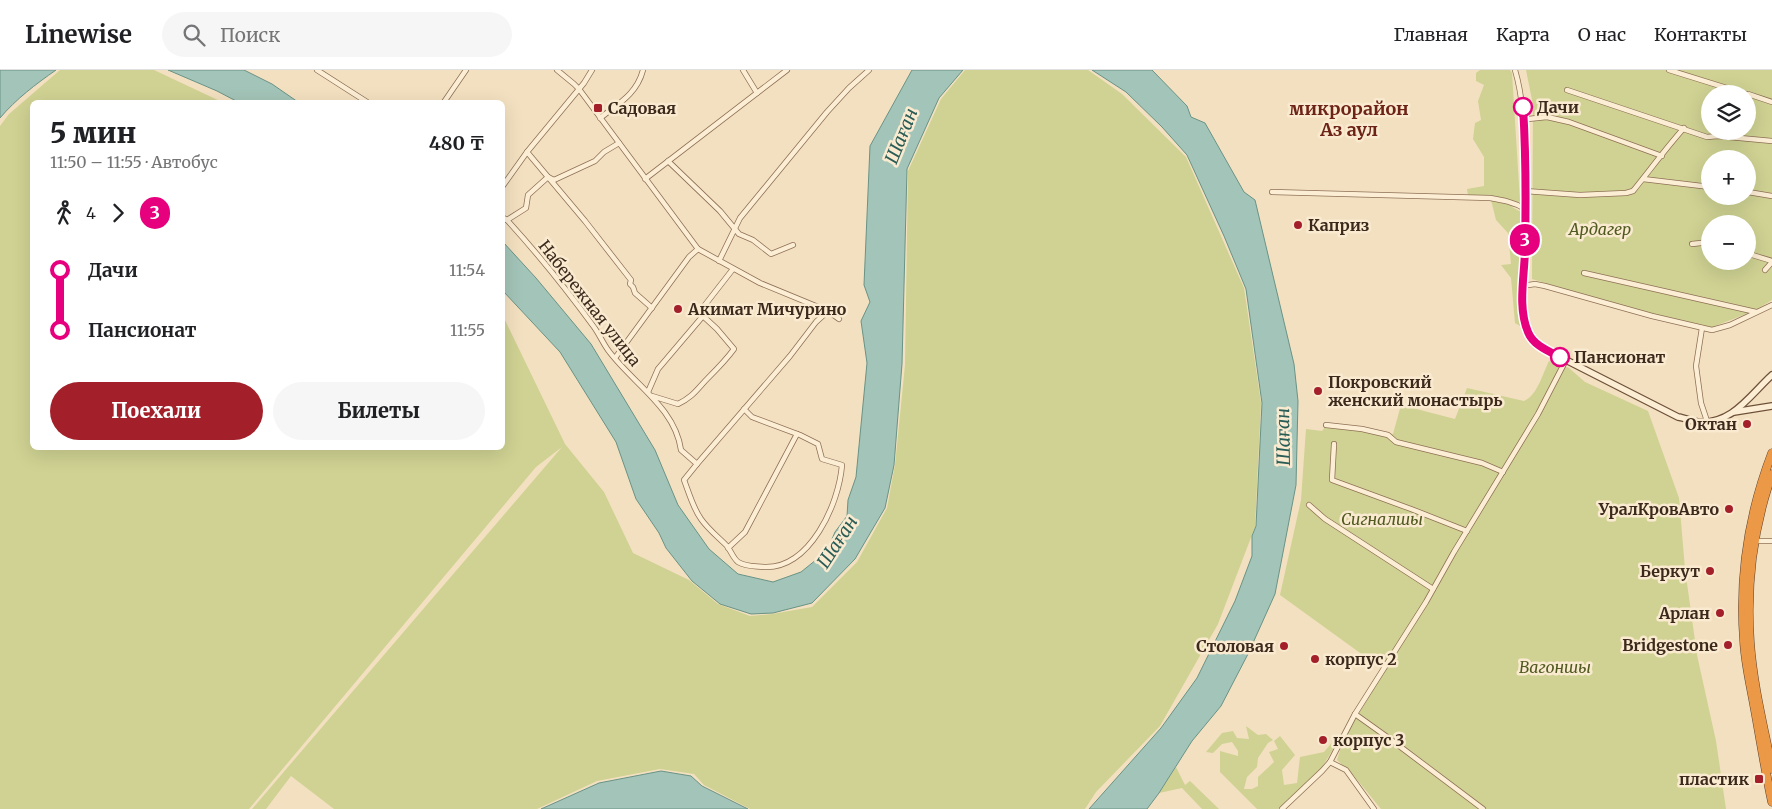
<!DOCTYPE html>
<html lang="ru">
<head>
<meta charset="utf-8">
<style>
	body { margin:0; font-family:Merriweather,serif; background:#f6f6f6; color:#202124; height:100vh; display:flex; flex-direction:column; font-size:19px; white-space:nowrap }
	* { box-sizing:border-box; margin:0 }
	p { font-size:16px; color:#757577 }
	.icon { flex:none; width:28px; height:28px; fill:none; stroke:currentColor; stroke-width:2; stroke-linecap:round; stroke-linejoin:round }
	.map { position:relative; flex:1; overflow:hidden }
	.details { position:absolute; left:30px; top:30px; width:475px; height:350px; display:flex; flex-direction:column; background:#fff; border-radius:8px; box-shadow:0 5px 20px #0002 }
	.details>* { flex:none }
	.badge { padding:0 10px; border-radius:16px; font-size:18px; line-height:32px }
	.controls { position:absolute; left:1701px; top:15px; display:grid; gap:10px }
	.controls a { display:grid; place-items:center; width:55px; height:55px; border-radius:50%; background:#fff; box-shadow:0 5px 20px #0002; font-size:25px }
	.map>.badge { position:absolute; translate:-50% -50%; box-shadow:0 0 0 2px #fff }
	.legs { display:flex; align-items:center; gap:8px; height:55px; padding:0 20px; font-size:16px }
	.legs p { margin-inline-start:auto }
	.summary { display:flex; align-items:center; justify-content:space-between; height:85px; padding:0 20px }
	h1 { font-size:28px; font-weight:800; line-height:38px }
	.action { display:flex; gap:10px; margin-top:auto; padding:10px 20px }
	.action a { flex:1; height:58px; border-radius:30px; background:#a31f29; color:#fff; font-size:20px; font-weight:800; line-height:58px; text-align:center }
	.action a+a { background:#f6f6f6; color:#202124 }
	ul { padding:0 20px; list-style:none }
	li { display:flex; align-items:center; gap:18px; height:60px; font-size:19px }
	li i { display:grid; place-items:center; width:8px; height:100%; margin:0 6px; background:currentColor }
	li i::after { content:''; width:12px; height:12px; margin:-6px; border:4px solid; border-radius:50%; background:#fff }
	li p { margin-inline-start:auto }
	li:first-child i { background:linear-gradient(#0000 50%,currentColor 0) }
	li:last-child i { background:linear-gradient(currentColor 50%,#0000 0) }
	header { display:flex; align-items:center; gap:30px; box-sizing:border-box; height:70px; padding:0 25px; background:#fff; border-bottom:1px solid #e0e0e0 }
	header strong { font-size:24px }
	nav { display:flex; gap:28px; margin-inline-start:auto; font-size:18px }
	.search { width:350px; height:45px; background:#f6f6f6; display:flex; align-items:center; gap:12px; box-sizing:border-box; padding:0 18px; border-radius:28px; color:#757577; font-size:19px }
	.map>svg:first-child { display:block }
	.green { fill:#cfd292; fill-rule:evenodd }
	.water { fill:#a3c4b8; stroke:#699386 }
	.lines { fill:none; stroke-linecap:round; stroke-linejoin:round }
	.street-casing { stroke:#8e7056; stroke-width:6 }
	.secondary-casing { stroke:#6f5139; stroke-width:8 }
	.highway-casing { stroke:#5b3e2a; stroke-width:9 }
	.street { stroke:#fceed4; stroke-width:4.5 }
	.secondary { stroke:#fceed4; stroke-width:5.5 }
	.highway { stroke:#eb9847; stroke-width:8 }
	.line-1-casing { stroke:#fff; stroke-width:11 }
	.line-1 { stroke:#e6007e; stroke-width:8 }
	.stop-1-dot { fill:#fff; stroke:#e6007e; stroke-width:2.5 }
	.poi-dot { fill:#a31f29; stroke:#f9ead0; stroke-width:2 }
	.labels { text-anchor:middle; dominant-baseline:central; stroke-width:5; stroke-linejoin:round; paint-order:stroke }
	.stop-label { font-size:16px; font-weight:bold; fill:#3c291c; stroke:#f9ead0; text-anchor:start }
	.poi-label { font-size:16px; font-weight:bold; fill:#3c291c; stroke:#f9ead0; text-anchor:end }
	.park-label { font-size:16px; font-style:italic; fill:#505a20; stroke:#f9ead0 }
	.street-label { font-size:16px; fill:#3c291c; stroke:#f9ead0 }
	.neighbourhood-label { font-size:18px; font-weight:bold; fill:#6d2316; stroke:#f9ead0 }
	.water-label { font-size:18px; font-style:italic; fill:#295d56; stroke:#f9ead0 }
</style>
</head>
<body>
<header>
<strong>Linewise</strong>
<div class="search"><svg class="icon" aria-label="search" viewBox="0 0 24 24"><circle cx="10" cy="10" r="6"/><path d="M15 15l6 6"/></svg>Поиск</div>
<nav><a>Главная</a><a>Карта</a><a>О нас</a><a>Контакты</a></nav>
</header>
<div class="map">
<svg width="1772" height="739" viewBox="0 0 1772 739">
	<rect width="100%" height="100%" fill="#f3e0c0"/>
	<g class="green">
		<path d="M60,0H154L222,32H32V378H502L503,246L565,374L604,422L633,483L689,510L718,534L750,546L772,544L812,537L857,492L887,438L895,395L905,295L908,101L941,29L965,0H1088L1122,24L1186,87L1244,218L1261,333L1255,457L1218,554L1160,656L1096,722L1085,739H750L704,715L694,704L660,699L597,711L537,739H334L291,706L266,739H252L562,377L536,397L249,739H0V56L9,44Z"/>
		<path d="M1480,0H1510L1512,3L1520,131L1512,137L1521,142L1520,256L1515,253L1511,208L1501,195L1511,194L1508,163L1496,150L1490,126H1468L1467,119L1484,116V87L1473,69L1475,53L1481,50L1478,31L1484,15L1476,11V3Z"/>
		<path d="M1526,0H1772V230L1754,241L1702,261L1532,209L1533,35ZM1710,24H1748V61H1710ZM1710,89H1748V126H1710ZM1710,154H1748V191H1710Z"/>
		<path d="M1549,291L1569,298L1585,312L1648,341L1679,428L1685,499L1697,585L1716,671L1726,739H1381L1354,706L1337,690L1344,668L1385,601L1280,525L1301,430L1306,359L1322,361L1328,353L1362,357L1393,364L1401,335L1455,349L1467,318L1524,331C1537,326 1543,303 1549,291Z"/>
		<path d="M1246,656L1258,665L1266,664L1273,670L1268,673L1258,688L1257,697L1247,707L1244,719H1252L1258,716V707L1274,692L1269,682L1278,679L1274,671L1280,666L1295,685L1282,700L1284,715L1297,713L1300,687L1324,682L1335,669H1339L1320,701L1278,739H1257L1220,702V681L1238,686V681L1232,672L1222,674L1213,683L1206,682L1222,663L1233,661L1237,668L1249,669Z"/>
		<path d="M1176,697L1185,715L1190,711L1219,739H1202L1182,718L1159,723Z"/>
	</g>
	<g class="water">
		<path d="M0,0H56C36,14 16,29 0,48Z"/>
		<path d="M168,0H244L272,14L298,32H238L217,21Z"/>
		<path d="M912,0H963L939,28L907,99L902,294L894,395L885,438L855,489L812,533L773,543L751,544L720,534L692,511L666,478L659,463L636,429L616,372L560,282L503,221V172L536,208L591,274L655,380L678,435L709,479L738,504L773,512L801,502L827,481L835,462L847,446L848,430L856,407L867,293L861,251L870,232L864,215L870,76Z"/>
		<path d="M1092,0H1152L1187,36L1191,47L1205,53L1244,122L1255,130L1294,294L1298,331L1296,415L1275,524L1248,584L1221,636L1192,671L1159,723L1147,739H1089L1161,658L1197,608L1235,531L1252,486V466L1256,456L1262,333L1246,219L1224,166L1187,85L1162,57L1126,22Z"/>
		<path d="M661,701L691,706L702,716L748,739H541L599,713Z"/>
	</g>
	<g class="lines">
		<g class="street-casing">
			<g id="street">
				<path d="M317,0L367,32"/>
				<path d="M557,0L574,14L579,19L698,179L760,213L828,241L839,249"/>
				<path d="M743,0L757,23"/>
				<path d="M1669,0L1746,24"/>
				<path d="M1567,20L1707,67L1718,66L1772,71"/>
				<path d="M1748,24L1772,32"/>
				<path d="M444,32L466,0"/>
				<path d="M600,48C618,34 637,24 643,0"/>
				<path d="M1524,51L1528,49L1547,47L1569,52L1662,86"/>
				<path d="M527,82L585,151L631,210L630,214L633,217L635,223L652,238"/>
				<path d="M668,91L720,141L739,164L753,170L771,184L793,175"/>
				<path d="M645,109L787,0"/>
				<path d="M1643,109L1710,117"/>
				<path d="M502,117L527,82L584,13L592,0"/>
				<path d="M1525,121L1580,125L1626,123L1633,121C1650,100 1666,78 1684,58"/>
				<path d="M1272,122L1490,128C1502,130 1514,132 1525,139"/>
				<path d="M1748,122L1772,126"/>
				<path d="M502,147L507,150C538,184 567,220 594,257C599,264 603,273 608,280C632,313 675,337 681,380L697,394L684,410C689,423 693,438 701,449C708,459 718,467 727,476C731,481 733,488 738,492C746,497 755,496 764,497C810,499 839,434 842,395L822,389L818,374L800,365L752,347L744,339"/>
				<path d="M507,150L526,138L528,125L548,107L554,110L595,91L604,82L619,73"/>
				<path d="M1692,174L1710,172"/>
				<path d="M1748,181L1749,184L1772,191"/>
				<path d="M719,191L740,148L827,42L849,18L869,0"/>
				<path d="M1765,200L1772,192"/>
				<path d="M1584,203L1756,242"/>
				<path d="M1523,216L1535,214L1545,216L1652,246L1712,260L1730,255L1772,235"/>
				<path d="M1702,258L1696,296L1701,333L1707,351"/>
				<path d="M615,288L689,187L698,179"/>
				<path d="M648,322L658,299L703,246L701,240L733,199"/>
				<path d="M652,326L678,334C693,327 697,319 708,308C717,299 726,290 734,279L717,259L703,246"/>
				<path d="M1326,355L1362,359L1388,365L1396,372L1482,393L1503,402"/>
				<path d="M1334,374L1332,410L1411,439L1467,461"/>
				<path d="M697,394L790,286L816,252L828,241"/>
				<path d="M1309,435L1325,449L1433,519"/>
				<path d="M1754,471H1772"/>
				<path d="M728,478L745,462L797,364"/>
				<path d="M1355,644L1390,669L1483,739"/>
				<path d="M1330,692L1346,700L1374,739"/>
				<path d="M1282,739L1322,701L1330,692L1355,644L1426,532L1454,482L1538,344L1566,290C1553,284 1536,277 1529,264C1516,239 1525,205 1525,178C1526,146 1525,114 1524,83C1524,55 1523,27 1515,0"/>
			</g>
		</g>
		<g class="secondary-casing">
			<g id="secondary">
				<path d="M1566,290L1678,347C1685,348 1691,351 1698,352C1732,355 1750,325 1772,305"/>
				<path d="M1734,342L1772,336"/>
			</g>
		</g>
		<g class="highway-casing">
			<g id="highway">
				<path d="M1772,383C1749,443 1739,507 1744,571C1745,592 1750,613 1754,635C1760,667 1765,700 1772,732"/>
				<path d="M1772,404C1753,458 1746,515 1750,572C1753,615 1764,658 1772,699"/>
			</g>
		</g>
		<use href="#street" class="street"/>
		<use href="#secondary" class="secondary"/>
		<use href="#highway" class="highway"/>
	</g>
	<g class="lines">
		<g class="line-1-casing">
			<path id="line-1" d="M1523,37C1526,84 1526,131 1525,178C1525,204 1517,236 1528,262C1533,275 1548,281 1560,287"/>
		</g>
		<use href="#line-1" class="line-1"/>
	</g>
	<g class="stop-1-dot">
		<circle cx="1523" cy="37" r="9"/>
		<circle cx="1560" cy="287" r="9"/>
	</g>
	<g class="poi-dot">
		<rect x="593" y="33" width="10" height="10" rx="2.5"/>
		<circle cx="1298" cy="155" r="5"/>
		<circle cx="678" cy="239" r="5"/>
		<circle cx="1318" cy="321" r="5"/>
		<circle cx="1747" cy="354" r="5"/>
		<circle cx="1729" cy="439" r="5"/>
		<circle cx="1710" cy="501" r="5"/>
		<circle cx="1720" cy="543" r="5"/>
		<circle cx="1728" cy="575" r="5"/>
		<circle cx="1284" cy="576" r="5"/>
		<circle cx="1315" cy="589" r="5"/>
		<circle cx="1323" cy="670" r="5"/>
		<rect x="1754" y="704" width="10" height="10" rx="2.5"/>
	</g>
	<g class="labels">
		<g class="stop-label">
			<text x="1537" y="37">Дачи</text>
			<text x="1574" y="287">Пансионат</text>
		</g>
		<g class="poi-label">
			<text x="608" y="38" text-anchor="start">Садовая</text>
			<text x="1308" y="155" text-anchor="start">Каприз</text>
			<text x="688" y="239" text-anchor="start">Акимат Мичурино</text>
			<text x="1328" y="312" text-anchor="start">Покровский<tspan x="1328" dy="18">женский монастырь</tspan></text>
			<text x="1737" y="354">Октан</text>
			<text x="1719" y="439">УралКровАвто</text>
			<text x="1700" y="501">Беркут</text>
			<text x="1710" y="543">Арлан</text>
			<text x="1718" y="575">Bridgestone</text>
			<text x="1274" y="576">Столовая</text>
			<text x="1325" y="589" text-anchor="start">корпус 2</text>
			<text x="1333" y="670" text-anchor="start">корпус 3</text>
			<text x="1749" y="709">пластик</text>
		</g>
		<g class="park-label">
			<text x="1600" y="159">Ардагер</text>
			<text x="1382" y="449">Сигналшы</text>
			<text x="1555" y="597">Вагоншы</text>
		</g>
		<g class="street-label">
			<text transform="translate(590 233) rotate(52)">Набережная улица</text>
		</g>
		<g class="neighbourhood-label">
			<text x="1349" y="38">микрорайон<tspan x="1349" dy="21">Аз аул</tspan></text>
		</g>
		<g class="water-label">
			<text transform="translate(901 66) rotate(-68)">Шаған</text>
			<text transform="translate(1283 367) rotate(-91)">Шаған</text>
			<text transform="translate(837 472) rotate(-57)">Шаған</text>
		</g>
	</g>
</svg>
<div class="controls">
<a><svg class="icon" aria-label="layers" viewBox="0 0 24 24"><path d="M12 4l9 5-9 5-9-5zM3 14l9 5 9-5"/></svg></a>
<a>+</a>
<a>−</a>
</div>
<b class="badge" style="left:1525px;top:170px;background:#e6007e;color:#fff">3</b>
<section class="details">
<div class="summary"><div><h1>5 мин</h1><p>11:50 – 11:55 · Автобус</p></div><b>480 ₸</b></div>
<div class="legs"><svg class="icon" aria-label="walk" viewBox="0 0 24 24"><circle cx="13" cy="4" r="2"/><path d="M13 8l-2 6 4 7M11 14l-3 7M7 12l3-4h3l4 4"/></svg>4<svg class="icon" aria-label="forward" viewBox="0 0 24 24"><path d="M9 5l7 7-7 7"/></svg><b class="badge" style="background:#e6007e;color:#fff">3</b></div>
<ul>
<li><i style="color:#e6007e"></i><b>Дачи</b><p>11:54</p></li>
<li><i style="color:#e6007e"></i><b>Пансионат</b><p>11:55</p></li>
</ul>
<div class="action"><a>Поехали</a><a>Билеты</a></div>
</section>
</div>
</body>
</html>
